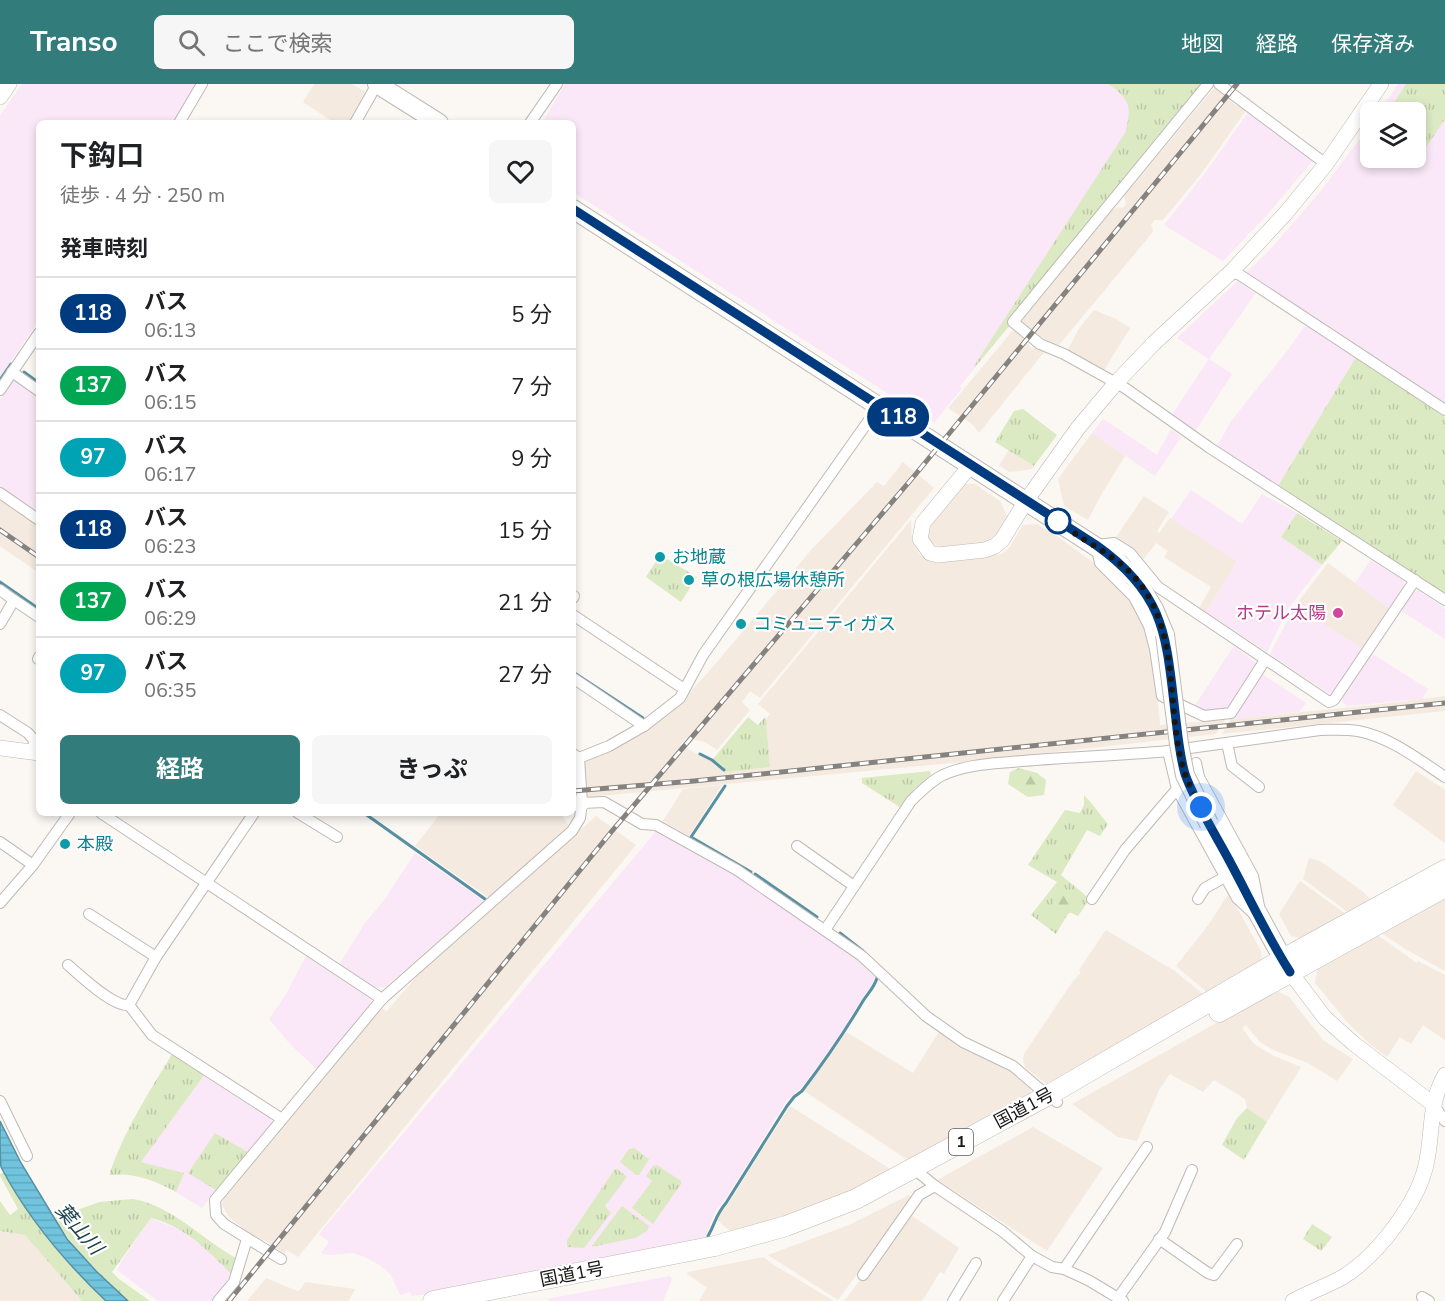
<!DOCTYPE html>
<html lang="ja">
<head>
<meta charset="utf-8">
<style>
	body { margin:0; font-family:"Nunito Sans","Noto Sans JP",sans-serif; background:#f6f6f6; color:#202124; height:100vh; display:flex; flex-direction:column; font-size:22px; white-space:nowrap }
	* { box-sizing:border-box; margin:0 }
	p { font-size:20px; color:#757577 }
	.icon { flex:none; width:33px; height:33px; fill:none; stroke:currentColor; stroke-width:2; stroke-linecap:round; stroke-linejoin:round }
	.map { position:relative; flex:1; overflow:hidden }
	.sheet { position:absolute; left:36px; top:36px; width:540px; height:696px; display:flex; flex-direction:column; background:#fff; border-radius:9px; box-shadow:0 3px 9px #0003 }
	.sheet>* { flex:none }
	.badge { padding:0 12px; border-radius:20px; font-size:21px; line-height:39px }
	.fabs { position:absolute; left:1360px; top:18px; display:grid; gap:12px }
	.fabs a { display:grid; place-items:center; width:66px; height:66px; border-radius:9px; background:#fff; box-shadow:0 3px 9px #0003; font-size:30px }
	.you { position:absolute; width:30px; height:30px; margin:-15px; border:4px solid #fff; border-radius:50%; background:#1a73e8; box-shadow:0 0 0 9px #1a73e833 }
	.map>.badge { position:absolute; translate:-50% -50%; box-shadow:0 0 0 3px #fff }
	h2 { padding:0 24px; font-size:22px; line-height:54px }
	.round { display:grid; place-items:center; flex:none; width:63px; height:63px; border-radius:9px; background:#f6f6f6 }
	.overview { display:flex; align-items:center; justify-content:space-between; height:102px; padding:0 24px }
	h1 { font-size:28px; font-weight:700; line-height:45px }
	.cta { display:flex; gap:12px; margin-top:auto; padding:12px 24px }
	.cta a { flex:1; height:69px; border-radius:9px; background:#337c7c; color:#fff; font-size:24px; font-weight:700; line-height:69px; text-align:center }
	.cta a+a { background:#f6f6f6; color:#202124 }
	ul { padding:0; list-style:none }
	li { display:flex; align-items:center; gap:18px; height:72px; padding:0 24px; border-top:2px solid #e0e0e0 }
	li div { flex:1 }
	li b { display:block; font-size:22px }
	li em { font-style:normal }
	li .badge { min-width:66px; font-weight:700; text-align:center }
	header { display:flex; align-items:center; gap:36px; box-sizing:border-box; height:84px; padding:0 30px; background:#337c7c; color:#fff }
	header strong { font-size:28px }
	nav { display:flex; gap:33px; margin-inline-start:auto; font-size:21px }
	.search { width:420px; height:54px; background:#f6f6f6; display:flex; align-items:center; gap:15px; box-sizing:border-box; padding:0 21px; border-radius:9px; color:#757577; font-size:22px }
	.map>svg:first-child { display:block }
	.built { fill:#f4eae0 }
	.industrial { fill:#fae7f7 }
	.grass { fill:url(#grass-tufts) }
	.forest { fill:url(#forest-firs) }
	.water { fill:url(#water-rules); stroke:#5790a2; stroke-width:1.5 }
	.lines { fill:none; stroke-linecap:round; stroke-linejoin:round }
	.stream { stroke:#5790a2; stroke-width:3 }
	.street-casing { stroke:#bebab6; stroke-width:12 }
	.secondary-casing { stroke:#bebab6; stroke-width:16 }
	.primary-casing { stroke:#bebab6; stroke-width:20 }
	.highway-casing { stroke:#bebab6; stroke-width:21 }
	.street { stroke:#fff; stroke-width:10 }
	.secondary { stroke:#fff; stroke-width:15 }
	.primary { stroke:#fff; stroke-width:18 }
	.highway { stroke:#fff; stroke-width:20 }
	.rail-casing { stroke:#85827f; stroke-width:5 }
	.rail { stroke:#fff; stroke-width:3; stroke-dasharray:9; stroke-linecap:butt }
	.primary-bridge-casing { stroke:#bebab6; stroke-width:20; stroke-linecap:butt }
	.primary-bridge { stroke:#fff; stroke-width:18 }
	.line-casing { stroke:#fff; stroke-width:14 }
	.line { stroke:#003b80; stroke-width:9 }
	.walk { stroke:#191716; stroke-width:6; stroke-dasharray:0 10.8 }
	.stop-dot { fill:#fff; stroke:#003b80; stroke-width:3 }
	.culture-dot { fill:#0f9aa8; stroke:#fff; stroke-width:2 }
	.hotel-dot { fill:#d1479c; stroke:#fff; stroke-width:2 }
	.labels { text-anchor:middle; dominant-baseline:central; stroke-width:4.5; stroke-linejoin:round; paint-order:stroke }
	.shield { fill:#fff; stroke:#5e5d5c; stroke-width:1.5 }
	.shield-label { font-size:16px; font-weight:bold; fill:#191716 }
	.culture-label { font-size:18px; fill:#0d838f; stroke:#fff; text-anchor:start }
	.hotel-label { font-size:18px; fill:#b23c85; stroke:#fff; text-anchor:end }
	.street-label { font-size:18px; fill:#191716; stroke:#fff }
	.water-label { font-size:20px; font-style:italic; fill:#1e4450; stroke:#fff }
</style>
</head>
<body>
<header>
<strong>Transo</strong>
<div class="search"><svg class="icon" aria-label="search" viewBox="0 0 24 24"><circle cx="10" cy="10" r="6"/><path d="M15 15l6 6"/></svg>ここで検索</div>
<nav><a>地図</a><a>経路</a><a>保存済み</a></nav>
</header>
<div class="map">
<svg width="1445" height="1217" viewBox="0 0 1445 1217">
	<defs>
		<pattern id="grass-tufts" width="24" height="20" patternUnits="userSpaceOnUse" patternTransform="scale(1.5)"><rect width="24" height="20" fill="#dceac3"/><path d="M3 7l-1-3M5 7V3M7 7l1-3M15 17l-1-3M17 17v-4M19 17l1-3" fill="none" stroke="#bcc8a7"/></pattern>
		<pattern id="forest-firs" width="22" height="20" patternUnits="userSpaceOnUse" patternTransform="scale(1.5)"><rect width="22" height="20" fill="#dceac3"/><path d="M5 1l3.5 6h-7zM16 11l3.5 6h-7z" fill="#bcc8a7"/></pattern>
		<pattern id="water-rules" width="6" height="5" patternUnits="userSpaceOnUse" patternTransform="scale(1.5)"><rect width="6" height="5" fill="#71c4de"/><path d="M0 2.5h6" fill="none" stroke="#61a8be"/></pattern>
	</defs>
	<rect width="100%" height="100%" fill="#fbf7f3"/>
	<g class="built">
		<path d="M314,0H352L366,8L349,39H335L303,18Z"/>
		<path d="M1215,3L1235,21L1247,25L1201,90L1163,136H1154L1151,141L1153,146L1152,149L1059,261L1050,258L1020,238L1112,126L1119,123L1123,124L1126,120L1124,112Z"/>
		<path d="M1094,226L1116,235L1130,244L1103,288L1067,267L1080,243Z"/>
		<path d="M1014,245L1032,265L1035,264L1045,267L979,349L972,340L948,324Z"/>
		<path d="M1092,349L1125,372L1101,411L1088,436L1064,422L1058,395Z"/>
		<path d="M1009,366L1034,382L1033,385L1009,388L999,381Z"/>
		<path d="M903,378L934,404L760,614L750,607L742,618L750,626L717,666L705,658L686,654L680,661L711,677L721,684L723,688L770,683L766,635L770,630L758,620L911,436L912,457L919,470L925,475L935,479L1002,470L1009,464L1023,441L1037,440L1061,455L1102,485L1128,513L1145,544L1156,596L1160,641L1225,636L1216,650L963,678L589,713L586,711L584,677L676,623L712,584L811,466L877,398L884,402Z"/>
		<path d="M963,400H975L1000,417L1006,430L1009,432L996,453L987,458L942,463L935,461L928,454V443Z"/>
		<path d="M1144,412L1169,428L1157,447L1159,449L1170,434L1237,477L1206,528L1199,524L1211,503L1164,473L1168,467L1156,459L1142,477L1116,453Z"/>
		<path d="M0,415L39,442V489L0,462Z"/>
		<path d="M1328,479L1390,525L1363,565L1295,522Z"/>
		<path d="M1445,612V627L1222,650L1231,635L1373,621Z"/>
		<path d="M1416,687L1445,706V759L1393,721Z"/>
		<path d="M722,701L689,752L663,737L683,705Z"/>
		<path d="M441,729L510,731L561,729L569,743L489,814L415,762Z"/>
		<path d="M596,732L636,761L298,1173L287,1166L284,1170L266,1157L256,1155L228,1132L222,1121L225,1110L381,923L386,928L432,875Z"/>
		<path d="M1309,774L1320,777L1362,807L1372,817L1349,829L1303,795Z"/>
		<path d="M1300,797L1347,831L1304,855L1291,852L1279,830Z"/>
		<path d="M1229,809L1261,867L1262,874L1260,878L1208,909L1176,882L1209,840Z"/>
		<path d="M1445,811V887L1407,866L1380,848Z"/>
		<path d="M1106,846L1175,887L1204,911L1046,1000L1025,983L1023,977L1024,970L1073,897L1081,889L1079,886Z"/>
		<path d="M1376,850L1417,879L1418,877L1445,891V956L1423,941L1411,960L1400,953L1387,973L1370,960L1348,939L1315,899L1318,883Z"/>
		<path d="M1275,906L1289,913L1324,957L1353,975L1337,997L1308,979L1271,965L1259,957L1246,941L1242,944L1254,960L1274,972L1301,983L1267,1038L1247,1024L1245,1015L1214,996L1203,1008L1170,990L1159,1006L1137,1057L1118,1053L1072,1020Z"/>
		<path d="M846,948L913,989L939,948L1011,987L1031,1003L1030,1009L909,1077L804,1007Z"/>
		<path d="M790,1022L892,1086L852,1106L802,1127L731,1148L716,1135L728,1120Z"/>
		<path d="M1033,1043L1103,1084L1047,1167L937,1096Z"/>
		<path d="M909,1111L912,1115L838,1216L768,1171L849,1141Z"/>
		<path d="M911,1131L959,1164L944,1190L940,1188L922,1217H844Z"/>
		<path d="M0,1147L25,1151L82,1217H0Z"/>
		<path d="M763,1173L774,1181L834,1217H699L707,1204L687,1190L688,1188Z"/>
		<path d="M266,1194L297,1207L300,1206L305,1198L355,1205L349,1217H247Z"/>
	</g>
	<g class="industrial">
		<path d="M22,0H196L172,39H39V236L0,293V32Z"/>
		<path d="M565,0H1204L1007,238L1010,241L960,302L962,304L934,339L573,108V39H542Z"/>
		<path d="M1398,0H1445V320L1246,189L1268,168L1320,108L1371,40V74H1416V28H1379Z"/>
		<path d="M1249,27L1314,75L1267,131L1223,177L1164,141L1205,89Z"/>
		<path d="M1238,197L1255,210L1209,275L1232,290L1195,347L1172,331L1209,275L1177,254Z"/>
		<path d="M1304,243H1309L1356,273L1278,402L1217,362L1232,336L1288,266Z"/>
		<path d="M18,297L39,312V429L0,403V316L12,298Z"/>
		<path d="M1103,335L1157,371L1171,345L1181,353L1155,392L1092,349Z"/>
		<path d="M1191,406L1242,440L1262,410L1288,424L1297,429L1281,453L1322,481L1287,526L1267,568L1206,528L1237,477L1171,435Z"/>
		<path d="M1371,476L1404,497V506L1390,525L1355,499Z"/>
		<path d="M1418,506L1445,525V555L1400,526L1412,509Z"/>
		<path d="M1295,522L1363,565L1333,608L1330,610L1270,570Z"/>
		<path d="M1234,562L1256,579L1228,624L1204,628L1194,623Z"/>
		<path d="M1371,569L1428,605L1422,615L1347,622L1343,618L1342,611Z"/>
		<path d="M1262,590L1306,619L1299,628L1234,635Z"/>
		<path d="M657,746L742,794L858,875L875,892L871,903L865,910L835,958L801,1004L787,1016L728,1111L715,1128L705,1153L429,1210L412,1212L410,1208L400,1211L391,1191L381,1182L365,1173L352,1169L329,1171L321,1169L329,1158L319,1150Z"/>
		<path d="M415,769L484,817L385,903L375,904L339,881L365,839L383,818Z"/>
		<path d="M306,872L371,915V919L317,985L291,961L269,935L287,909Z"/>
		<path d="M205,990L270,1032L272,1039L248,1068L216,1049L189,1089L216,1106L202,1124L176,1108L183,1089L141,1078Z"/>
		<path d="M151,1134L182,1147L213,1171L232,1191L212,1217H158L117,1186L125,1172Z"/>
		<path d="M670,1192L672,1195L663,1217H549L547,1215Z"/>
	</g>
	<g class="grass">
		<path d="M1108,0H1204L1007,238L1010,241L975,283L974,282L1125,49C1132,24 1131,15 1108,0Z"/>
		<path d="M1406,0H1445V35L1419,74L1416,76L1411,74H1416V28H1388Z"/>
		<path d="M1356,273L1445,333V510L1278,402Z"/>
		<path d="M1023,325L1057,351L1034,382L995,358L1014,327Z"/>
		<path d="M1297,429L1342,457L1322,481L1281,453Z"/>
		<path d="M660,471L697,493L681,518L646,493Z"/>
		<path d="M748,633L758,641L765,633L766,635L770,683L726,688L723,682L713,675Z"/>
		<path d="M930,687L931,691L914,705L901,724L862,699V694Z"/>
		<path d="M1084,711C1093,720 1100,731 1108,740L1100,752L1087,746L1061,791L1090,815L1078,832L1069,828L1056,850L1031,831L1057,798L1028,781L1065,726L1080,729L1084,721Z"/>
		<path d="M172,970L205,990L141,1078L184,1089L176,1108C155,1097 135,1088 110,1091V1088C125,1045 149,1008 172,970Z"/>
		<path d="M1247,1024L1267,1038L1244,1076L1222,1061L1237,1034Z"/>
		<path d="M215,1049L248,1068L216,1106L188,1089Z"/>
		<path d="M634,1064L649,1075L639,1091H636L620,1078L629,1065Z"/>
		<path d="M657,1081L681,1097V1100L653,1140L632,1124L652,1097L646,1092L653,1082Z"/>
		<path d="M617,1085L627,1093L605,1122L611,1129L584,1164L567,1163V1156L614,1086Z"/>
		<path d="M5,1088C32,1136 66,1179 106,1217H82L25,1151L0,1147V1117L10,1131L18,1125L0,1092V1090Z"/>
		<path d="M133,1115C173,1122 201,1155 236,1174L232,1191C210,1168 184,1142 151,1134L112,1188L119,1195L150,1217H128C100,1192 74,1166 55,1134L99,1118Z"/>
		<path d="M622,1122L649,1142L647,1147L635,1154L591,1163Z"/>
		<path d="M1312,1140L1332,1153L1321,1167L1303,1155Z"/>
	</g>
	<g class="forest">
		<path d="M1019,684L1037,689L1046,696L1044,711L1028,713L1008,700L1010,688Z"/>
		<path d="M1064,804L1081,818L1064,834L1049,824Z"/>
	</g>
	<path class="water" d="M0,1037L21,1079L67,1155L96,1187L128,1217H106C66,1179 27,1133 1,1083C0,1075 0,1048 0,1037Z"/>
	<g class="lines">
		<g class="stream">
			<path d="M24,288L39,299"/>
			<path d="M0,296L11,280"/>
			<path d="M0,498L39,525"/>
			<path d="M573,588L643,634"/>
			<path d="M700,670L712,676L724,686"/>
			<path d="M725,702L691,753L751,788"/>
			<path d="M364,729L485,815"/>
			<path d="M755,790L817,833"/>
			<path d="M840,849L863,867"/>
			<path d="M708,1152C716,1138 715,1132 726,1119L787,1022L794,1013L802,1007C824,978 844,949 863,917C868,909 874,904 877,894"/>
		</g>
		<g class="street-casing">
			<g id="street">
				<path d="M1208,0L1013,238L1040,260L1064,270L1125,304L1210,364L1445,516"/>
				<path d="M1219,0L1326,80"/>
				<path d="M179,39L202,0"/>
				<path d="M355,39L377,0"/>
				<path d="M530,39L557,0"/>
				<path d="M1231,188L1240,191L1445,326"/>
				<path d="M12,288L39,307"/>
				<path d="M0,306L39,249"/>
				<path d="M0,409L39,436"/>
				<path d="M0,506L14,516"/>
				<path d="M573,514L574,512"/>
				<path d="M573,531L684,605"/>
				<path d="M0,540L14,516L39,533"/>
				<path d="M38,575L39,573"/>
				<path d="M1265,576L1231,629L1204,632L1162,612L1155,565L1149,542L1134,513L1100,479L1096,461L1114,459L1130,469L1158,503L1329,618L1334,616L1415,496"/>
				<path d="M573,594L644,642"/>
				<path d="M0,631L28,649L34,656L33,668"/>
				<path d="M1227,659L1232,682L1259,703"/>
				<path d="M579,674L609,662L644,642L680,614L703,571L879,322"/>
				<path d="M1196,679L1199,693"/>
				<path d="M582,719L604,718L642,740L656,741L737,786L862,872L926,932L963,958L1013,982L1041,1006L1052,1009L1057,1018"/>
				<path d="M101,729L382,915"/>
				<path d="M298,729L337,753"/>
				<path d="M0,758L33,781"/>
				<path d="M797,762L854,802"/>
				<path d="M1092,815L1125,766L1177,705L1199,693L1253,792L1259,822"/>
				<path d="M1198,815L1205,804L1225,793"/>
				<path d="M0,819L33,781L70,729"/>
				<path d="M1253,829L1237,814L1177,705L1168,667L1320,646C1333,646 1345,645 1358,647C1390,653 1418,675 1445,693"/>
				<path d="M89,830L156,873"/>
				<path d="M825,846L911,717C921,707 931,697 943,691C965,681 988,680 1011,678C1063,673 1115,672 1168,667"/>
				<path d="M68,881C81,892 113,923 129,921L152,951L282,1035"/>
				<path d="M129,921L156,873L254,729"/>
				<path d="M0,1017L27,1072"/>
				<path d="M1433,1020L1445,1037"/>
				<path d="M913,1084L935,1102L1002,1147L1032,1172L1052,1183L1064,1185L1088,1196L1123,1217"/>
				<path d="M1159,1155L1208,1189L1214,1191L1237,1160"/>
				<path d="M281,1175L224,1140L216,1131L215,1116L382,915L572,747L580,734L582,719L579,674L573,670"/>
				<path d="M1064,1185L1147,1063"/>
				<path d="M863,1191L919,1111L935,1102"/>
				<path d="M1422,1213L1429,1217"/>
				<path d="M1118,1214L1165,1148L1192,1086"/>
				<path d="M218,1217L234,1198L247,1155"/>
				<path d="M953,1217L976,1179"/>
				<path d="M1003,1217L1032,1172"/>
			</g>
		</g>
		<g class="secondary-casing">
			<g id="secondary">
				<path d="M0,13L9,0"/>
				<path d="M971,381L923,439L920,455L930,469L938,471L985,466L995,462L1002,456L1026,417L1078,344L1115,300L1154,259L1231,188L1285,130L1326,80L1381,0"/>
				<path d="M0,664L39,669"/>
				<path d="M573,720L582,719"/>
				<path d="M1290,888L1325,934L1353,959L1433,1020"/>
				<path d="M1293,1217C1309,1208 1327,1202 1343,1193C1378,1171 1420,1117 1427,1076C1433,1045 1429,1019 1445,991"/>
			</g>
		</g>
		<g class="primary-casing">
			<g id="primary">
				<path d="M377,0L439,39"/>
				<path d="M573,125L1115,475L1137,496L1154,525L1165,551"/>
				<path d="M1209,740L1290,888"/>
			</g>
		</g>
		<g class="highway-casing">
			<g id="highway">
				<path d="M1219,928L1445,803"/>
				<path d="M433,1217L715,1162L786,1142L856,1115L1052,1009L1283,875L1445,786"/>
			</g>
		</g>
		<use href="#street" class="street"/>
		<use href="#secondary" class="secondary"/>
		<use href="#primary" class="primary"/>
		<use href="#highway" class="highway"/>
		<g class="rail-casing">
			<g id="rail">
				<path d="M0,446L39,473"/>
				<path d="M573,707L694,697L1445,619"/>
				<path d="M229,1217L612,747L915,391L1237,0"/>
			</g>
		</g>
		<use href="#rail" class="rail"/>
		<g class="primary-bridge-casing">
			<path id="primary-bridge" d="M1165,551L1179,660L1185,691L1209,740"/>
		</g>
		<use href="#primary-bridge" class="primary-bridge"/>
	</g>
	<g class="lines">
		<g class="line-casing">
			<path id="line" d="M573,125L1096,461C1168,512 1166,555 1176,636C1178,654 1180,673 1185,690C1194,716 1215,750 1229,776C1249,813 1267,852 1290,888"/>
		</g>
		<use href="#line" class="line"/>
		<path class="walk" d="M1058,437C1078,455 1116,470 1137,496C1183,552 1164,626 1185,690C1189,702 1196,713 1201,723"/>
	</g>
	<circle class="stop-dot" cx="1058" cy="437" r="12"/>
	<g class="culture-dot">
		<circle cx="660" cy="473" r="6"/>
		<circle cx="689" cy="496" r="6"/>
		<circle cx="741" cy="540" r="6"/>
		<circle cx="65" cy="760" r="6"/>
	</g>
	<circle class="hotel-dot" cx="1338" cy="529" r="6"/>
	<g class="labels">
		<rect class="shield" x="949" y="1045" width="24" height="26" rx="4.5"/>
		<g class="shield-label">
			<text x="961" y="1058">1</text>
		</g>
		<g class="culture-label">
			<text x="672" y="473">お地蔵</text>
			<text x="701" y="496">草の根広場休憩所</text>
			<text x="753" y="540">コミュニティガス</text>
			<text x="77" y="760">本殿</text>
		</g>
		<g class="hotel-label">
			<text x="1326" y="529">ホテル太陽</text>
		</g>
		<g class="street-label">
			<text transform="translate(1024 1024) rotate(-28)">国道1号</text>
			<text transform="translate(572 1190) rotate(-11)">国道1号</text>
		</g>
		<g class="water-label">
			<text transform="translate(79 1145) rotate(49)">葉山川</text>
		</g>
	</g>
</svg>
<div class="fabs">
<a><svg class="icon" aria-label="layers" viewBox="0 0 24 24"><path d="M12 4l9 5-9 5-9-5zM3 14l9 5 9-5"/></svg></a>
</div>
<div class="you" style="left:1201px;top:723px"></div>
<b class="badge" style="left:898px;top:333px;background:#003b80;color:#fff">118</b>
<section class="sheet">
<div class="overview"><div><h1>下鈎口</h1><p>徒歩 · 4 分 · 250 m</p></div><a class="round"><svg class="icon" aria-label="heart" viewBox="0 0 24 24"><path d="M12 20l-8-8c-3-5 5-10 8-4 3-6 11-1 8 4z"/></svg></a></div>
<h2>発車時刻</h2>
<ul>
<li><span class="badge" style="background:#003b80;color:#fff">118</span><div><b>バス</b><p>06:13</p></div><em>5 分</em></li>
<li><span class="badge" style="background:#00a651;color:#fff">137</span><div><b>バス</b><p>06:15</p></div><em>7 分</em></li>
<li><span class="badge" style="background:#00a3b4;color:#fff">97</span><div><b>バス</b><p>06:17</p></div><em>9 分</em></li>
<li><span class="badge" style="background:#003b80;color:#fff">118</span><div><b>バス</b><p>06:23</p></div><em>15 分</em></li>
<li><span class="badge" style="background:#00a651;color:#fff">137</span><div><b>バス</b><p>06:29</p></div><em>21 分</em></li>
<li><span class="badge" style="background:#00a3b4;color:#fff">97</span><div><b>バス</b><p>06:35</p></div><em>27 分</em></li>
</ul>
<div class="cta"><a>経路</a><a>きっぷ</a></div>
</section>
</div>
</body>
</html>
